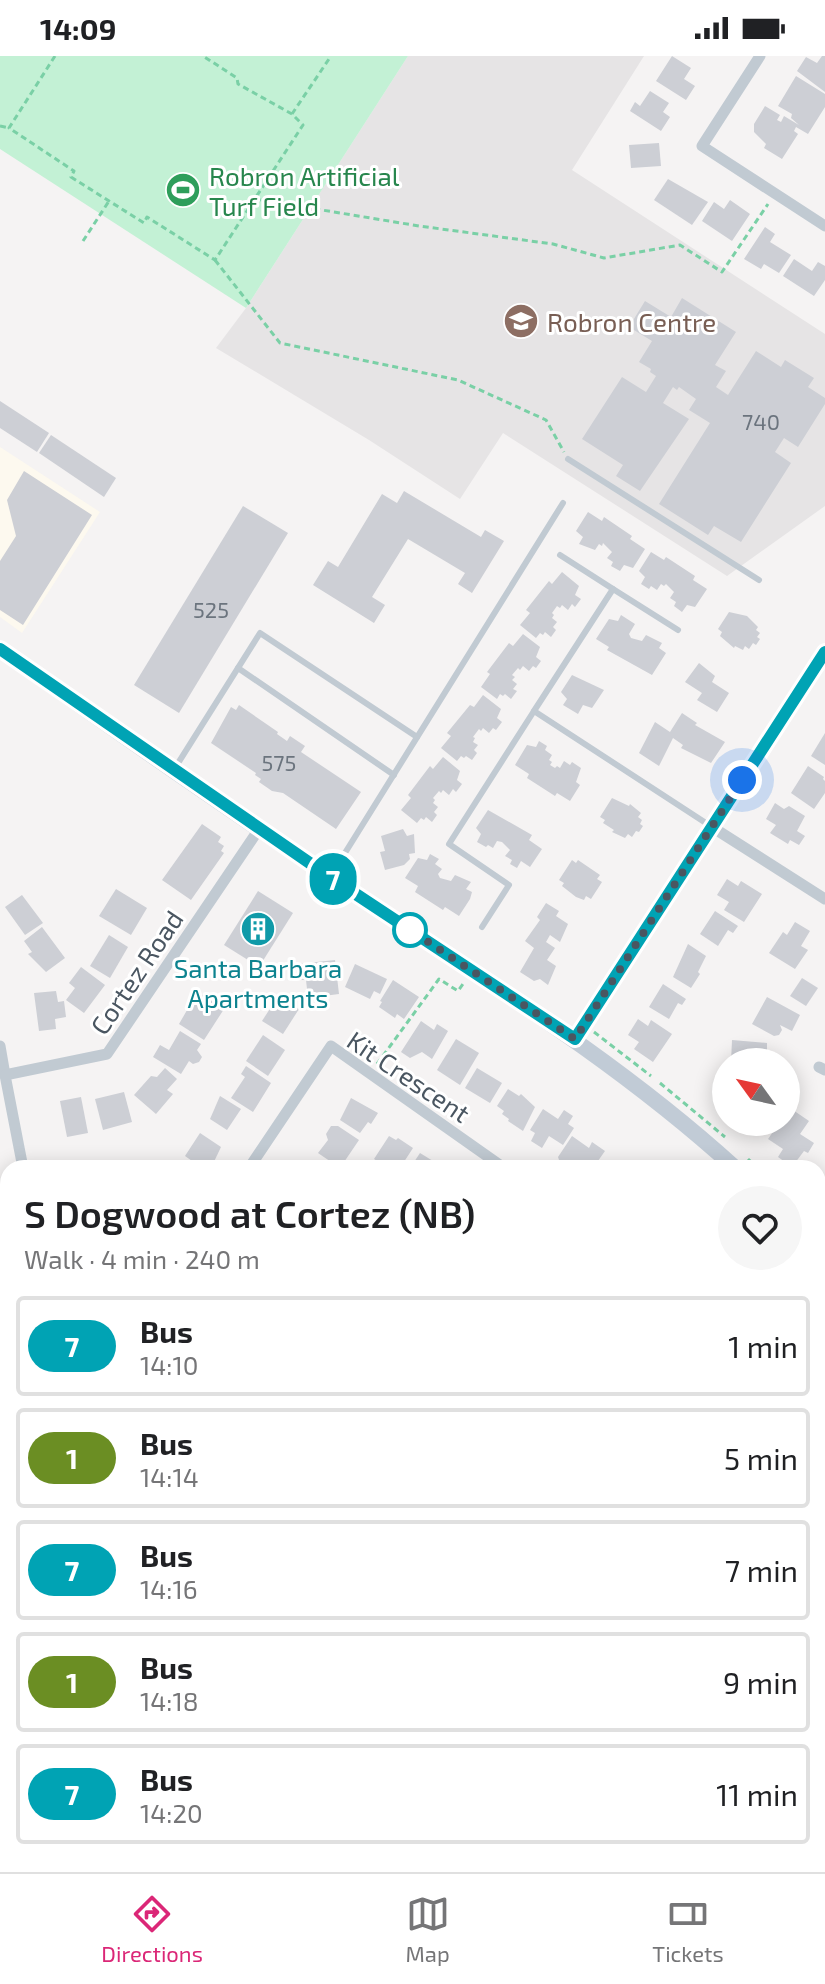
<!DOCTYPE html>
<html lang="en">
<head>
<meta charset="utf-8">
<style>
	body { margin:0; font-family:"Exo 2",sans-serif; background:#f6f6f6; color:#202124; height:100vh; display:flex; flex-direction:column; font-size:30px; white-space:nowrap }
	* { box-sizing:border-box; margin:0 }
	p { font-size:26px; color:#757577 }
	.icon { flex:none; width:44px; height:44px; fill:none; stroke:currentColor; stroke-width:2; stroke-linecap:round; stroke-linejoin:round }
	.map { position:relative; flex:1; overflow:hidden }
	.sheet { position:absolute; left:0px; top:1104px; width:826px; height:712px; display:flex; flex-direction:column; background:#fff; border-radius:24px 24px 0 0; box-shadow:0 4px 20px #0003 }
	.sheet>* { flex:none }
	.badge { padding:0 16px; border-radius:26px; font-size:28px; line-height:52px }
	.needle { width:52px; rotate:303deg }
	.controls { position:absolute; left:712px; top:992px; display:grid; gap:16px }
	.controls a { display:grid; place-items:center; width:88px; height:88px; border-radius:50%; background:#fff; box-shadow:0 4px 20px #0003; font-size:40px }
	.you { position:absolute; width:40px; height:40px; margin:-20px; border:6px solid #fff; border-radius:50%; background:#1a73e8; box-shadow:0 0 0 12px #1a73e833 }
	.map>.badge { position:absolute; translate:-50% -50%; box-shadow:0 0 0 4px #fff }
	.round { display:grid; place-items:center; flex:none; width:84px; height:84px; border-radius:42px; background:#f6f6f6 }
	.headline { display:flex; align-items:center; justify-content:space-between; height:136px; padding:0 24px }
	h1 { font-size:38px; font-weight:600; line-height:60px }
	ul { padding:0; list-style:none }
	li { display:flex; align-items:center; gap:24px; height:100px; margin:0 16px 12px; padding:0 8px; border:4px solid #e0e0e0; border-radius:8px }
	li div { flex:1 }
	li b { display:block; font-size:30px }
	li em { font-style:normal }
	li .badge { min-width:88px; font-weight:700; text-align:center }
	.status { display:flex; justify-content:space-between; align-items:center; height:56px; padding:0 40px; background:#fff; direction:ltr }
	.status svg { height:22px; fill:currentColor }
	.tab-bar { display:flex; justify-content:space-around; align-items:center; height:112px; border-top:2px solid #e0e0e0; background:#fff; font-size:22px; color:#757577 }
	.tab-bar a { display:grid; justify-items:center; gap:4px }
	.tab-bar .selected { color:#db2777 }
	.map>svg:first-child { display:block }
	.commercial { fill:#fdf9ef }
	.education { fill:#e6e4e5 }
	.green { fill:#c3f1d5 }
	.building { fill:#cdcfd5 }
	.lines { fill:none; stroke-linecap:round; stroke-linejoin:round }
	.path { stroke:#7ad0a6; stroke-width:3; stroke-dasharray:6 4; stroke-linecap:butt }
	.service { stroke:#c1cad2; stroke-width:6 }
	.minor { stroke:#c1cad2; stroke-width:11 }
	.tertiary { stroke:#c1cad2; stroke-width:14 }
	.secondary { stroke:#c1cbd6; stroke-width:16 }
	.line-casing { stroke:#fff; stroke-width:18 }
	.line { stroke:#00a3b4; stroke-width:12 }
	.walk { stroke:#4a5661; stroke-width:8; stroke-dasharray:0 14.4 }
	.stop-dot { fill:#fff; stroke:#00a3b4; stroke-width:4 }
	.labels { text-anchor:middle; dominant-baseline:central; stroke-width:6; stroke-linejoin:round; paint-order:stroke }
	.number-label { font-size:22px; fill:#6b747e }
	.leisure-label { font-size:26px; fill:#27864d; stroke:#fff; text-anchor:start }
	.education-label { font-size:26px; fill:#785e54; stroke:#fff; text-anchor:start }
	.culture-label { font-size:26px; fill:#0d838f; stroke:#fff }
	.street-label { font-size:26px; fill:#4a5661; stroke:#fff }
</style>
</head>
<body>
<div class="status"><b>14:09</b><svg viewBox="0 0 49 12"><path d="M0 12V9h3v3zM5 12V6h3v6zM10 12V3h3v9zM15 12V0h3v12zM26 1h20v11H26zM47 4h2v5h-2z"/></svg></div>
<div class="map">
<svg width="825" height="1816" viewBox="0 0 825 1816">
	<rect width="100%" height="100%" fill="#f5f3f3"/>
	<path class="commercial" d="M0,391L100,456L22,577L0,561Z"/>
	<path class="education" d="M408,0H644L572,114L825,278V450L727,520L503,377L460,443L369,384L216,292L246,252Z"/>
	<g class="green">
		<path d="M0,0H408L246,252L0,93Z"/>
		<path d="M818,1591H825V1816H0V1635L6,1636L4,1656L8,1657V1808H818Z"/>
	</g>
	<g class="building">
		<path d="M672,0L691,12L684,23L695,30L686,44L656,25Z"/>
		<path d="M822,0H825V36L797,15L806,1L817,7Z"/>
		<path d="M796,20L825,38V51L808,78L796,71L794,75L798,78L782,103L764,92L766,88L754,76V68L765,50L780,59L777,64L781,66L784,60L799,69L791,62L792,58L778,50Z"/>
		<path d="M650,35L669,47L663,56L670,61L661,75L630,55L635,46L640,50Z"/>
		<path d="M659,87L661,110L631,112L629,89Z"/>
		<path d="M668,123L708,146L692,169L654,144Z"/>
		<path d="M730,144L750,158L732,185L702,165L714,146L724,153Z"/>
		<path d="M765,171L775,178L770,186L791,199L779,217L764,208L761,213L744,203Z"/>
		<path d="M794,203L812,215L818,206L825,210V224L814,240L783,220Z"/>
		<path d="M682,242L736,276L715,309L726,315L716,331L728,339L756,295L781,311L785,304L814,322L808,331L825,342V348L798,391L784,382L775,396L791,407L741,486L714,470L708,479L659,448L710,367L689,354L696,343L679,331L677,334L673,331L663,347L689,363L640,435L616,420L623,409L582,383L622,321L646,336L656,320L650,316L651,313L639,306L652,285L629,271L645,245L671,261Z"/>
		<path d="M0,345L49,377L37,396L0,372Z"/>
		<path d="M51,379L116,422L104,441L39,397Z"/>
		<path d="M24,415L92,459L23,569L0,554V505L16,480L7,444Z"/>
		<path d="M404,435L481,481L485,474L504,485L472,537L458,528L465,517L408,483L372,541L385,549L374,567L313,529L328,505L338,511L382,438L397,447Z"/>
		<path d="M243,450L288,477L179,657L134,629Z"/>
		<path d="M588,456L602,465L604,461L632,480L630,483L645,493L633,512L624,509L620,515L611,510L613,506L607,502L612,496L603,487L602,490L599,488L595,494L579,488L583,481L576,475Z"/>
		<path d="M651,496L664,504L666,501L695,520L693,524L707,533L695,551L687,549L682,556L674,550L676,546L670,542L674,536L666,528L664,530L661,528L657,534L651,530L649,533L641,528L645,521L639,515Z"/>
		<path d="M562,516L579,530L575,539L581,543L575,551L572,548L568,554L562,549L560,552L557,550L552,557L554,559L552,562L557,566L553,571L556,574L551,581L545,576L543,579L540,577L536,582L520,569L530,557L526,554L549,525L552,528Z"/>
		<path d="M729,556L747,560L758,571L756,574L760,577L757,581L760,583L756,589L753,587L749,593L745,590L743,594L735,590L734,592L720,580L722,576L718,573Z"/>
		<path d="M621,559L635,568L629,578L631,582L642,585L646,579L662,587L659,592L666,597L652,619L607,594L609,591L596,583L609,563L618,565Z"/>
		<path d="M523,578L540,591L536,601L541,605L536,612L533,610L529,615L523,610L520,614L518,612L512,619L515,621L512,624L517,628L513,633L517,635L511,643L505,638L503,640L500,638L497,643L481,631L490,618L487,616L509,587L513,590Z"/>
		<path d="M699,607L715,620L712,626L729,637L717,656L697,644L702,637L685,626Z"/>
		<path d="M572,619L604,634L592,652L583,649L578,658L563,649L567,643L561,636Z"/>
		<path d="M483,639L501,653L497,662L502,666L496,674L493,672L489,677L483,672L481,675L479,673L473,681L475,682L473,686L478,689L474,694L477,697L472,704L466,700L464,702L461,700L457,705L441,692L451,680L447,677L470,649L474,651Z"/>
		<path d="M239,649L278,676L277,678L287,685L290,680L305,690L301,696L361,736L336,773L283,737L272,735L259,726L261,723L255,719L256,717L211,687L231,651L236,654Z"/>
		<path d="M682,657L697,667L695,669L725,686L711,707L681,692L683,689L673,682L659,710L639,697L655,666L670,676Z"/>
		<path d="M825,677V709L811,700Z"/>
		<path d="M539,685L547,690L545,694L552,699L549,704L552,706L550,709L555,712L557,710L560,712L564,705L570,709L572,706L581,712L576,726L580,729L570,745L557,737L555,740L527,722L529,718L515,709L527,689L536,691Z"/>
		<path d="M443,701L460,715L457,724L462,728L456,736L453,733L449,739L443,734L441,737L439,735L433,742L435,744L433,747L438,751L434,756L437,759L432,766L426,761L424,764L421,762L417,767L401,754L411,742L408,739L430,710L433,713Z"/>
		<path d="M808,710L824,721L823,723L825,725V737L814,753L791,737Z"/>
		<path d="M612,742L629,750L630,748L641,757L638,761L642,764L640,768L643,770L639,776L636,775L632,781L628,778L625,782L612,776L614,774L603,767L605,764L600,761Z"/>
		<path d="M775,747L784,753L789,750L805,760L797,775L805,780L799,789L790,784L788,788L770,777L776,769L766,763Z"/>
		<path d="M488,754L532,779L529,784L542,793L530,811L521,805L517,812L510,808L512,804L505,800L510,794L502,786L497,785L493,792L488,789L486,791L477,786L481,778L476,772Z"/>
		<path d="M202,768L221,781L218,786L224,790L221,795L224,797L191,844L162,824Z"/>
		<path d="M403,773L407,780L414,778L415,797L409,798L410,803L404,809L385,814L380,796L385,795L381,780Z"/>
		<path d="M430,798L439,803L435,808L442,813L438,818L440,822L451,825L455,819L471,826L466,833L472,836L470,843L459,860L445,851L443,854L415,836L418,830L405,822L418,802L427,804Z"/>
		<path d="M572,804L576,807L578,804L600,819L597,823L602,826L591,843L586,840L584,844L576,841L562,830L564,827L559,824Z"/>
		<path d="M727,823L738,830L741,825L762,838L744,866L724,854L729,846L717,839Z"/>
		<path d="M116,833L147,852L131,879L99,860Z"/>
		<path d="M258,835L293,857L259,911L224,889Z"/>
		<path d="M22,839L43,867L25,879L5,851Z"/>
		<path d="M546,847L559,855L556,860L568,868L560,886L550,879L546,886L555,892L547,904L556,910L548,929L540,923L534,925L520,916L534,892L525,885L540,864L537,861Z"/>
		<path d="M715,855L738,870L733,877L728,874L718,890L700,878Z"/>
		<path d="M795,866L810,875L801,890L808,894L795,913L769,897L783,876L787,879Z"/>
		<path d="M42,871L65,902L46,916L28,898L32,896L24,885Z"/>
		<path d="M109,879L128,891L110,922L90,910Z"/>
		<path d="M688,888L706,900L698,916L700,918L691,932L673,921Z"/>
		<path d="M335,904L339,938L308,942L306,924H300L298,908Z"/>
		<path d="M355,908L387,923L380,938L374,935L370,943L345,931Z"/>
		<path d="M81,911L105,929L84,957L66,944L75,932L69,927Z"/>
		<path d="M802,922L818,932L806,950L790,940Z"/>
		<path d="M393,924L419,941L404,963L397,958L395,962L379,951L382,946L380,945Z"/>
		<path d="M663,928L686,943L682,949L678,947L669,963L649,951Z"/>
		<path d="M56,935L58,946L64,945L66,961L55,963L56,973L39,975L34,937Z"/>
		<path d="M201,938L224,953L204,984L179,968L190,949L193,951Z"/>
		<path d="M767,941L800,959L792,975L780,969L782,974L779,979L774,980L752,968Z"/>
		<path d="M275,945L287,946L299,953L283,978L262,965Z"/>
		<path d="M638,963L648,970L651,964L672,978L653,1006L634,993L639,986L628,979Z"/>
		<path d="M421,965L434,974L437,968L448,975L432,1003L422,996L410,1002L401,996Z"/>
		<path d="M180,975L201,988L197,994L202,1001L199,1006L193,1008L189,1005L181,1018L153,1001L160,989L169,994Z"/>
		<path d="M263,979L285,994L268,1020L246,1005Z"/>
		<path d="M456,983L479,997L460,1029L437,1014Z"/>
		<path d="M732,984L767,987V998H771V1006H731Z"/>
		<path d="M246,1010L271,1027L253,1056L231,1042L245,1021L241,1018Z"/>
		<path d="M165,1012L177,1023L167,1034L173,1038L156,1058L134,1039L151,1020L157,1021Z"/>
		<path d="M477,1012L502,1027L490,1047L465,1032Z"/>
		<path d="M508,1033L519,1040L521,1038L535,1051L523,1075L508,1065L509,1063L502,1058L504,1055L497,1050Z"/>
		<path d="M124,1036L132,1066L103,1074L95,1043Z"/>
		<path d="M220,1040L241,1053L227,1074L210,1063Z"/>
		<path d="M81,1041L88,1077L67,1081L60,1045Z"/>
		<path d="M351,1042L378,1057L371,1068L368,1066L360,1077L340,1064Z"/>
		<path d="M790,1052L809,1065L800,1078L814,1087L808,1097L804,1095L792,1111L778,1101L783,1093L768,1083L780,1066H786V1057Z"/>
		<path d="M543,1053L558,1063L564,1054L573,1060L568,1068L574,1072L563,1089L549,1080L542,1092L531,1085L535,1077L530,1074Z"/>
		<path d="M331,1070H338L359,1084L340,1112L318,1097L328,1084L326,1078Z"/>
		<path d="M200,1077L221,1091L211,1112H202L185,1100Z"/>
		<path d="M389,1080L396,1084L398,1082L413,1092L400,1112H388L374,1103Z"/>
		<path d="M572,1080L589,1092L592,1086L605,1095L593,1112L585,1107L582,1112H576L559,1104L558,1101Z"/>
		<path d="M420,1097L433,1105L431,1108L437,1112H410Z"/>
		<path d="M74,1104L103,1108L102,1112H73Z"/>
		<path d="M0,1220L8,1225V1268L0,1263V1239L3,1235L0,1234Z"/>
		<path d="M818,1290L825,1300V1316L818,1321Z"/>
		<path d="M3,1381L8,1382V1417L0,1415Z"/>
		<path d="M0,1426L8,1427V1455L0,1454Z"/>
	</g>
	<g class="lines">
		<g class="path">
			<path d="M55,0L9,72L74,115L71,121L144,167L147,161L215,204L303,69L292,58L238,28L237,22L203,0"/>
			<path d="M292,58L331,0"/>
			<path d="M0,70L9,72"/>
			<path d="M255,143L419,170L553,188L604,202L680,189L722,216L768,148"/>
			<path d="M83,185L109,145"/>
			<path d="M215,204L280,287L458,324L546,364L564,396"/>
			<path d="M594,976L651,1020"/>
			<path d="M377,1008L439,923L458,935L463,928"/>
			<path d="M660,1027L725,1081"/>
			<path d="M748,1103L758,1112"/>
			<path d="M818,1169L825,1175"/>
			<path d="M818,1611H825"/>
			<path d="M0,1691L8,1700"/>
			<path d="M127,1808L136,1816"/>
			<path d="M17,1816L20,1808"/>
		</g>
		<g class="service">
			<path d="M568,403L759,524"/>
			<path d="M560,499L613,533L534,655L712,771"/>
			<path d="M613,533L678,574"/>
			<path d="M238,612L394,719"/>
			<path d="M175,712L260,577L417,681"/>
			<path d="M330,821L563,447"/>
			<path d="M482,871L509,829L449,788L534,655"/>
		</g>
		<g class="minor">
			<path d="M760,0L702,90L825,170"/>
			<path d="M712,771L825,843"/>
			<path d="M0,990L5,1019"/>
			<path d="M819,1011L825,1014"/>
			<path d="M23,1112L5,1019L107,998L259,773"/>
			<path d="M249,1112L331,990L504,1112"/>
			<path d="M0,1151L8,1139"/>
			<path d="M818,1464L825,1494"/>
		</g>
		<g class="tertiary">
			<path d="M575,983L825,596"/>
			<path d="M818,1486H825"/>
			<path d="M0,1569H8"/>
		</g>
		<g class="secondary">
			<path d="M0,593C120,678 241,762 363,843C491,928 621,1008 735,1112"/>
			<path d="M818,1191L825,1198"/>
		</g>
	</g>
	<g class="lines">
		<g class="line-casing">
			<path id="line" d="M0,593L330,821L575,983L825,596"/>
		</g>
		<use href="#line" class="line"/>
		<path class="walk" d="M410,874L401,868L575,983L742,724"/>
	</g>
	<defs>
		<g id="stadium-disc" transform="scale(1.8)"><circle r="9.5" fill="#2e9e5b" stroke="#fff"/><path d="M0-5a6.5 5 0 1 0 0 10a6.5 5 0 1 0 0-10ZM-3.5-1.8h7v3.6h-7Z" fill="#fff"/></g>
		<g id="school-disc" transform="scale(1.8)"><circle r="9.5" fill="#8d6e63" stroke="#fff"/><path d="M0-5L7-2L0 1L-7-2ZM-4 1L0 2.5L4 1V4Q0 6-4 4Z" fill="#fff"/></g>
		<g id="building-disc" transform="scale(1.8)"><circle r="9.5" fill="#0f9aa8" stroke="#fff"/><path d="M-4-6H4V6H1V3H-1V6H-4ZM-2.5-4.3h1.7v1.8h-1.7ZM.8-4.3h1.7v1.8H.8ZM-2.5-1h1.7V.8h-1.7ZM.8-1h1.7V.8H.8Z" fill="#fff"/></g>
	</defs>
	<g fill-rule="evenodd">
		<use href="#stadium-disc" x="183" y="134"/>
		<use href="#school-disc" x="521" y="265"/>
		<use href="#building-disc" x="258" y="873"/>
	</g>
	<circle class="stop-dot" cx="410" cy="874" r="16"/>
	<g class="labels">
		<g class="number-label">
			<text x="761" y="365">740</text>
			<text x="211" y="553">525</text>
			<text x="279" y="706">575</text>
		</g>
		<g class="leisure-label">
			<text x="209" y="119">Robron Artificial<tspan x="209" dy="30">Turf Field</tspan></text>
		</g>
		<g class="education-label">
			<text x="547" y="265">Robron Centre</text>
		</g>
		<g class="culture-label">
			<text x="258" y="911">Santa Barbara<tspan x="258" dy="30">Apartments</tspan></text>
		</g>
		<g class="street-label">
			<text transform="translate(136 916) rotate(-56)">Cortez Road</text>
			<text transform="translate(409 1020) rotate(34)">Kit Crescent</text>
		</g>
	</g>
</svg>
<div class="controls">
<a><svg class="needle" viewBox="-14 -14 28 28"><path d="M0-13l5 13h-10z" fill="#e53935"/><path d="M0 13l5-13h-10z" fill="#757577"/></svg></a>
</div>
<div class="you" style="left:742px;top:724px"></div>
<b class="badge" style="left:333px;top:823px;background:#00a3b4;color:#fff">7</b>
<section class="sheet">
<div class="headline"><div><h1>S Dogwood at Cortez (NB)</h1><p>Walk · 4 min · 240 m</p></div><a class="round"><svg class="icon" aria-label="heart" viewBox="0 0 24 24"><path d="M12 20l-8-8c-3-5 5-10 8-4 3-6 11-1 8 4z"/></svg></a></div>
<ul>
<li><span class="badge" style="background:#00a3b4;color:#fff">7</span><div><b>Bus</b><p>14:10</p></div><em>1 min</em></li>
<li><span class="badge" style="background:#6b8e23;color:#fff">1</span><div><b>Bus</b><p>14:14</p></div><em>5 min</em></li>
<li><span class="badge" style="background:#00a3b4;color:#fff">7</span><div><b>Bus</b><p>14:16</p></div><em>7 min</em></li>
<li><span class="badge" style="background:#6b8e23;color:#fff">1</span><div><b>Bus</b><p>14:18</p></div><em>9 min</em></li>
<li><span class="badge" style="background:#00a3b4;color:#fff">7</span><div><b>Bus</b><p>14:20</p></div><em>11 min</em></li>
</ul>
</section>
</div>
<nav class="tab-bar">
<a class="selected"><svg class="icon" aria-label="directions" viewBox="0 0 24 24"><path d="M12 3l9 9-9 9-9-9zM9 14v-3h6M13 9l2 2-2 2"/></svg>Directions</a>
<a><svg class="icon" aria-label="map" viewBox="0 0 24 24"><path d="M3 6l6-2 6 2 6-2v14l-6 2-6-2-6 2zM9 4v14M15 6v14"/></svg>Map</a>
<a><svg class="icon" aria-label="tickets" viewBox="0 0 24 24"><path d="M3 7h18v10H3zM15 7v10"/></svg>Tickets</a>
</nav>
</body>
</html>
